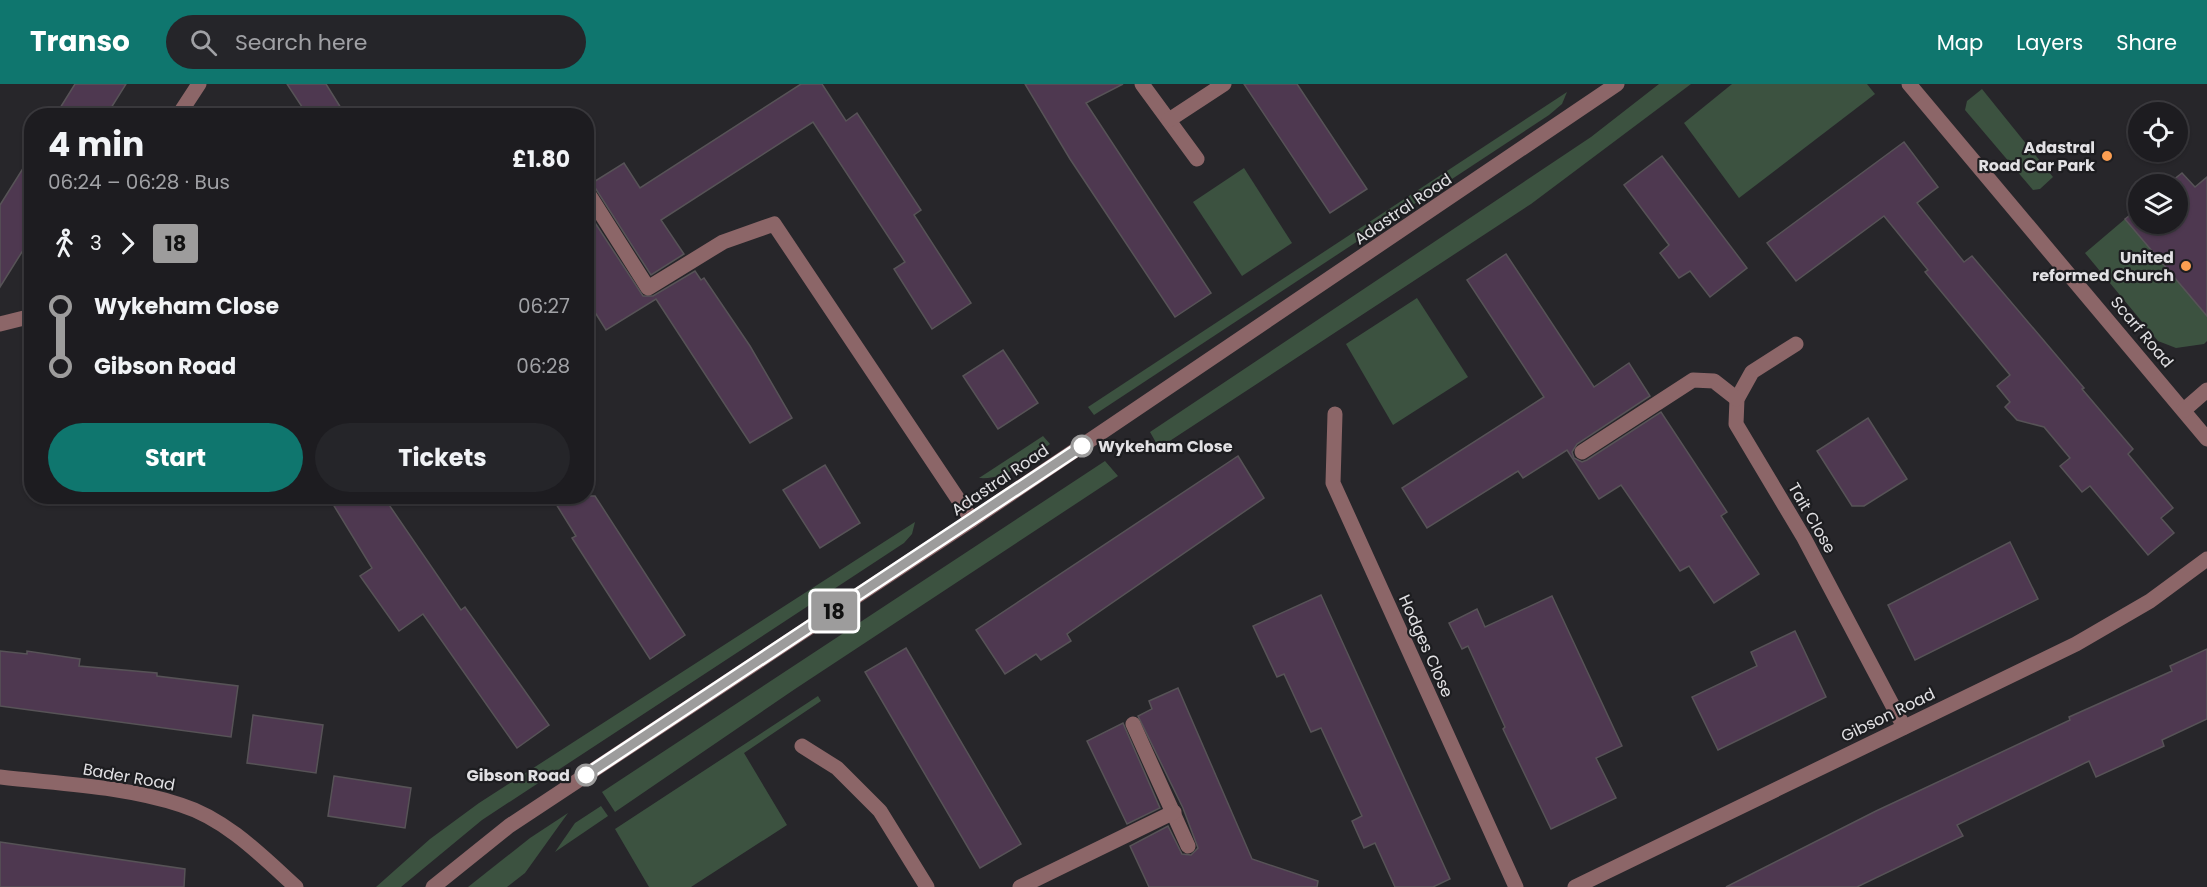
<!DOCTYPE html>
<html lang="en">
<head>
<meta charset="utf-8">
<style>
	body { margin:0; font-family:Poppins,sans-serif; background:#252529; color:#f1f3f6; height:100vh; display:flex; flex-direction:column; font-size:22px; white-space:nowrap }
	* { box-sizing:border-box; margin:0 }
	p { font-size:20px; color:#a0a1a5 }
	.icon { flex:none; width:33px; height:33px; fill:none; stroke:currentColor; stroke-width:2; stroke-linecap:round; stroke-linejoin:round }
	.map { position:relative; flex:1; overflow:hidden }
	.side { position:absolute; left:24px; top:24px; width:570px; height:396px; display:flex; flex-direction:column; background:#1d1c20; border-radius:24px; box-shadow:0 2px 4px #0004,0 0 0 2px #3b3a3e }
	.side>* { flex:none }
	.badge { padding:0 12px; border-radius:4px; font-size:21px; line-height:39px }
	.fabs { position:absolute; left:2128px; top:18px; display:grid; gap:12px }
	.fabs a { display:grid; place-items:center; width:60px; height:60px; border-radius:50%; background:#1d1c20; box-shadow:0 2px 4px #0004,0 0 0 2px #3b3a3e; font-size:30px }
	.map>.badge { position:absolute; translate:-50% -50%; box-shadow:0 0 0 3px #fff }
	.legs { display:flex; align-items:center; gap:9px; height:66px; padding:0 24px; font-size:20px }
	.legs p { margin-inline-start:auto }
	.overview { display:flex; align-items:center; justify-content:space-between; height:102px; padding:0 24px }
	h1 { font-size:33px; font-weight:700; line-height:45px }
	.button { display:flex; gap:12px; margin-top:auto; padding:12px 24px }
	.button a { flex:1; height:69px; border-radius:36px; background:#0f766e; color:#fff; font-size:24px; font-weight:700; line-height:69px; text-align:center }
	.button a+a { background:#252529; color:#f1f3f6 }
	ul { padding:0 24px; list-style:none }
	li { display:flex; align-items:center; gap:21px; height:60px; font-size:22px }
	li i { display:grid; place-items:center; width:9px; height:100%; margin:0 8px; background:currentColor }
	li i::after { content:''; width:15px; height:15px; margin:-8px; border:4px solid; border-radius:50%; background:#1d1c20 }
	li p { margin-inline-start:auto }
	li:first-child i { background:linear-gradient(#0000 50%,currentColor 0) }
	li:last-child i { background:linear-gradient(currentColor 50%,#0000 0) }
	header { display:flex; align-items:center; gap:36px; box-sizing:border-box; height:84px; padding:0 30px; background:#0f766e; color:#fff }
	header strong { font-size:28px }
	nav { display:flex; gap:33px; margin-inline-start:auto; font-size:21px }
	.search { width:420px; height:54px; background:#252529; display:flex; align-items:center; gap:15px; box-sizing:border-box; padding:0 21px; border-radius:33px; color:#a0a1a5; font-size:22px }
	.map>svg:first-child { display:block }
	.grass { fill:#3c5240 }
	.building { fill:#4e3850; stroke:#575357; stroke-width:1.5 }
	.lines { fill:none; stroke-linecap:round; stroke-linejoin:round }
	.minor { stroke:#8c6668; stroke-width:15 }
	.line-1-casing { stroke:#fff; stroke-width:14 }
	.line-1 { stroke:#9d9c9c; stroke-width:9 }
	.poi-dot { fill:#fb9e51; stroke:#1d1d20; stroke-width:2 }
	.stop-1-dot { fill:#fff; stroke:#9d9c9c; stroke-width:3 }
	.labels { text-anchor:middle; dominant-baseline:central; stroke-width:4.5; stroke-linejoin:round; paint-order:stroke }
	.poi-label { font-size:16px; font-weight:bold; fill:#e2e1e4; stroke:#1d1d20; text-anchor:end }
	.street-label { font-size:16px; fill:#e2e1e4; stroke:#1d1d20 }
	.stop-label { font-size:16px; font-weight:bold; fill:#e2e1e4; stroke:#1d1d20; text-anchor:start }
</style>
</head>
<body>
<header>
<strong>Transo</strong>
<div class="search"><svg class="icon" aria-label="search" viewBox="0 0 24 24"><circle cx="10" cy="10" r="6"/><path d="M15 15l6 6"/></svg>Search here</div>
<nav><a>Map</a><a>Layers</a><a>Share</a></nav>
</header>
<div class="map">
<svg width="2207" height="803" viewBox="0 0 2207 803">
	<rect width="100%" height="100%" fill="#27262a"/>
	<g class="grass">
		<path d="M1659,0H1691L1531,120L1159,364L1150,348L1591,53Z"/>
		<path d="M1732,0H1867L1875,10L1739,114L1684,39Z"/>
		<path d="M1982,5L2053,93L2040,105L2033,106L1965,26L1967,17Z"/>
		<path d="M1567,8L1562,20L1549,31L1094,331L1088,323Z"/>
		<path d="M1244,84L1292,159L1242,192L1193,118Z"/>
		<path d="M2125,135L2207,232V257L2204,260L2176,264L2158,257L2085,169Z"/>
		<path d="M1417,214L1468,293L1393,341L1346,260Z"/>
		<path d="M1043,352L1050,360C1028,376 1008,396 979,394Z"/>
		<path d="M1105,377L1118,392L795,605L615,728L602,708Z"/>
		<path d="M915,438L912,450L904,459L482,736L401,803H376L430,755L479,719Z"/>
		<path d="M818,612L821,617L744,669L787,741L691,803H649L615,745Z"/>
		<path d="M601,722L608,732L555,768L575,739Z"/>
		<path d="M568,729L525,789L507,803H468L530,754Z"/>
	</g>
	<g class="building">
		<path d="M75,0H126L106,32H55Z"/>
		<path d="M287,0H326L346,32H308Z"/>
		<path d="M801,0H822L846,37L857,29L921,126L914,131L971,219L932,245L894,185L905,178L813,38L661,136L684,170L651,191L592,99L624,79L640,104Z"/>
		<path d="M1025,0H1123L1086,19L1211,209L1175,233L1070,75Z"/>
		<path d="M1244,0H1297L1367,105L1330,129Z"/>
		<path d="M1904,58L1938,103L1917,119L1964,178L1972,172L2084,304L2082,305L2133,365L2128,370L2173,424L2161,434L2174,449L2148,471L2090,402L2082,408L2060,382L2070,374L2044,343L2017,336L2005,323L2010,318L1997,302L2010,291L1925,188L1928,186L1884,132L1796,197L1767,159Z"/>
		<path d="M32,70V152L0,203V121Z"/>
		<path d="M1662,72L1747,184L1710,213L1690,187L1679,194L1660,169L1669,161L1624,101Z"/>
		<path d="M2182,89L2195,103L2207,93V232L2125,135L2139,124V140H2178V100H2168Z"/>
		<path d="M586,125L643,212H653L695,187L701,196L704,194L750,262L792,334L750,359L656,215L606,246L586,214Z"/>
		<path d="M1506,170L1594,303L1629,279L1650,312L1577,360L1572,368L1574,374L1582,378L1587,376L1661,328L1727,428L1721,432L1759,490L1714,519L1689,482L1680,487L1621,401L1599,415L1567,366L1523,394L1518,387L1427,444L1402,404L1544,313L1467,196Z"/>
		<path d="M1003,266L1038,319L998,345L963,292Z"/>
		<path d="M1868,334L1907,395L1864,422H1852L1817,367Z"/>
		<path d="M1238,372L1264,414L1067,550L1071,557L1041,576L1036,570L1005,590L976,546Z"/>
		<path d="M825,381L860,439L820,464L783,406Z"/>
		<path d="M328,412H383L461,526L465,523L549,641L517,664L423,530L399,547L360,492L372,484Z"/>
		<path d="M551,412H595L685,551L650,575L572,454L576,452Z"/>
		<path d="M2010,458L2038,515L1915,576L1888,521Z"/>
		<path d="M1321,511L1450,795L1433,803H1395L1375,759L1364,764L1352,737L1362,732L1321,644L1311,648L1284,590L1277,593L1253,542Z"/>
		<path d="M1552,512L1622,662L1596,674L1616,714L1551,745L1503,645L1505,643L1468,562L1462,565L1449,539L1477,525L1485,543Z"/>
		<path d="M1795,547L1826,613L1718,666L1692,613L1757,582L1751,568Z"/>
		<path d="M906,564L1021,760L980,784L865,588Z"/>
		<path d="M2207,565V635L2162,656L2164,662L2096,693L2089,677L1957,741L1963,752L1857,803H1726L1876,727L2070,636L2069,633L2172,587L2170,582Z"/>
		<path d="M0,567L27,570V567L80,575L79,582L157,589V592L238,602L231,653L0,622Z"/>
		<path d="M1178,604L1252,775L1318,797L1317,803H1149L1130,762L1168,742L1182,770L1191,771L1198,764L1183,724L1138,632L1152,625L1149,617Z"/>
		<path d="M253,631L323,641L316,689L247,679Z"/>
		<path d="M1123,639L1160,724L1127,740L1087,657Z"/>
		<path d="M334,692L411,704L405,744L328,732Z"/>
		<path d="M0,758L185,785L184,803H0Z"/>
	</g>
	<g class="lines">
		<g class="minor">
			<path d="M1142,0L1197,75"/>
			<path d="M1909,0L2207,355"/>
			<path d="M178,32L199,0"/>
			<path d="M1169,36L1224,0"/>
			<path d="M586,106L648,204L723,158L774,140L972,436"/>
			<path d="M0,240L32,232"/>
			<path d="M1796,260L1752,288L1737,315L1736,340L1804,454L1904,643"/>
			<path d="M2184,326L2207,306"/>
			<path d="M1335,330L1333,399L1516,803"/>
			<path d="M1582,368L1693,296L1714,297L1737,315"/>
			<path d="M1133,640L1188,762"/>
			<path d="M802,662L837,684L880,727L927,803"/>
			<path d="M0,693C60,700 124,702 181,721C226,735 262,772 296,803"/>
			<path d="M433,803L509,742L972,436L1617,0"/>
			<path d="M1020,803L1174,728"/>
			<path d="M1575,803L2076,560L2150,517L2207,475"/>
		</g>
	</g>
	<g class="lines">
		<g class="line-1-casing">
			<path id="line-1" d="M586,691L1082,362"/>
		</g>
		<use href="#line-1" class="line-1"/>
	</g>
	<g class="poi-dot">
		<circle cx="2107" cy="72" r="6"/>
		<circle cx="2186" cy="182" r="6"/>
	</g>
	<g class="stop-1-dot">
		<circle cx="1082" cy="362" r="10"/>
		<circle cx="586" cy="691" r="10"/>
	</g>
	<g class="labels">
		<g class="poi-label">
			<text x="2095" y="63">Adastral<tspan x="2095" dy="18">Road Car Park</tspan></text>
			<text x="2174" y="173">United<tspan x="2174" dy="18">reformed Church</tspan></text>
		</g>
		<g class="street-label">
			<text transform="translate(1403 125) rotate(-34)">Adastral Road</text>
			<text transform="translate(2142 248) rotate(50)">Scarf Road</text>
			<text transform="translate(1000 396) rotate(-34)">Adastral Road</text>
			<text transform="translate(1812 434) rotate(60)">Tait Close</text>
			<text transform="translate(1426 562) rotate(66)">Hodges Close</text>
			<text transform="translate(1888 631) rotate(-26)">Gibson Road</text>
			<text transform="translate(129 693) rotate(10)">Bader Road</text>
		</g>
		<g class="stop-label">
			<text x="1098" y="362">Wykeham Close</text>
			<text x="570" y="691" text-anchor="end">Gibson Road</text>
		</g>
	</g>
</svg>
<div class="fabs">
<a><svg class="icon" aria-label="locate" viewBox="0 0 24 24"><circle cx="12" cy="12" r="6"/><path d="M12 2v4M12 18v4M2 12h4M18 12h4"/></svg></a>
<a><svg class="icon" aria-label="layers" viewBox="0 0 24 24"><path d="M12 4l9 5-9 5-9-5zM3 14l9 5 9-5"/></svg></a>
</div>
<b class="badge" style="left:834px;top:527px;background:#9d9c9c;color:#111">18</b>
<section class="side">
<div class="overview"><div><h1>4 min</h1><p>06:24 – 06:28 · Bus</p></div><b>£1.80</b></div>
<div class="legs"><svg class="icon" aria-label="walk" viewBox="0 0 24 24"><circle cx="13" cy="4" r="2"/><path d="M13 8l-2 6 4 7M11 14l-3 7M7 12l3-4h3l4 4"/></svg>3<svg class="icon" aria-label="forward" viewBox="0 0 24 24"><path d="M9 5l7 7-7 7"/></svg><b class="badge" style="background:#9d9c9c;color:#111">18</b></div>
<ul>
<li><i style="color:#9d9c9c"></i><b>Wykeham Close</b><p>06:27</p></li>
<li><i style="color:#9d9c9c"></i><b>Gibson Road</b><p>06:28</p></li>
</ul>
<div class="button"><a>Start</a><a>Tickets</a></div>
</section>
</div>
</body>
</html>
